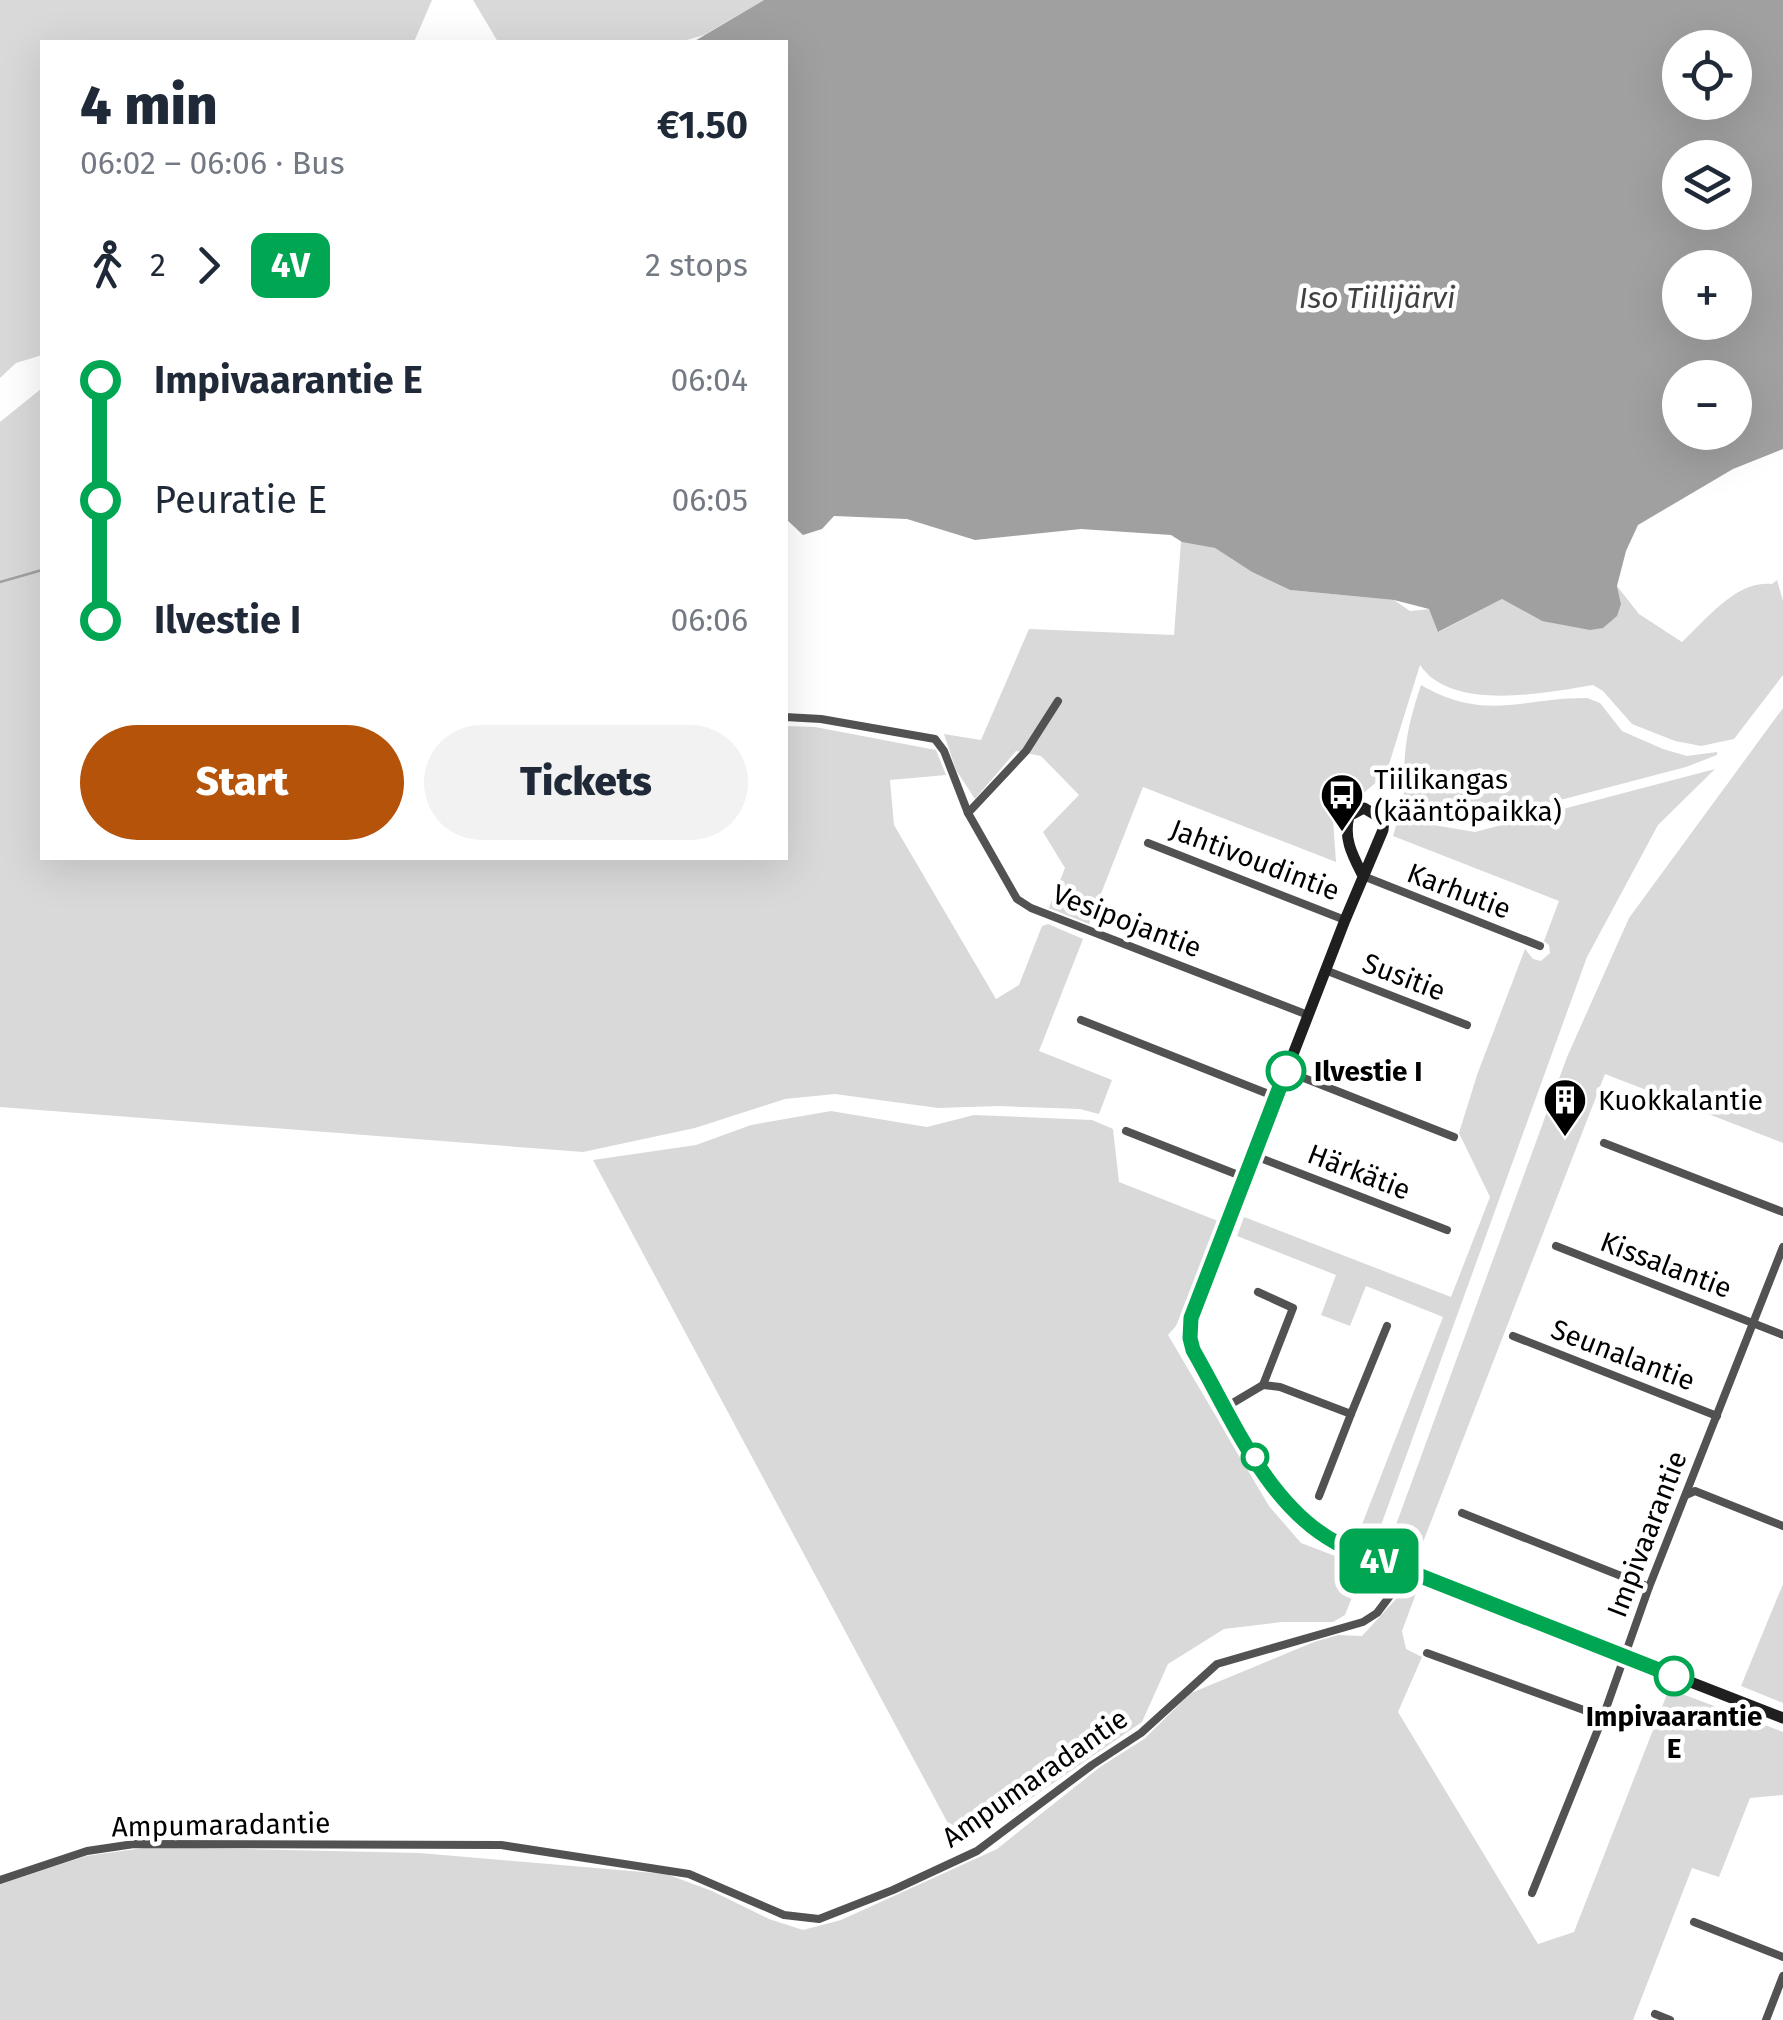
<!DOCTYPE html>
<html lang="en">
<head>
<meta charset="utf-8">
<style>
	body { margin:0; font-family:"Fira Sans",sans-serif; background:#f2f2f3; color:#1f2937; height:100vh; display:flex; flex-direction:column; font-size:38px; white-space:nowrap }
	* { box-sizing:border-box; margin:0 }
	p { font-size:32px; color:#747a83 }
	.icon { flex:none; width:55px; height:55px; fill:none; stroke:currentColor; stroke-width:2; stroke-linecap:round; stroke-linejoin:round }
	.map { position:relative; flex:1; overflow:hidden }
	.details { position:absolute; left:40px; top:40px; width:748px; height:820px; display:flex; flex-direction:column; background:#fff; border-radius:0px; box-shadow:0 10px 40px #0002 }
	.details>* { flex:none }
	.badge { padding:0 20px; border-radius:15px; font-size:35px; line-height:65px }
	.tools { position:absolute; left:1662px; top:30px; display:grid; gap:20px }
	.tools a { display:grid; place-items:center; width:90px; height:90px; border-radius:50%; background:#fff; box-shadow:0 10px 40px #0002; font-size:50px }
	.map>.badge { position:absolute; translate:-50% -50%; box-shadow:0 0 0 5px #fff }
	.legs { display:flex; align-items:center; gap:15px; height:110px; padding:0 40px; font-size:32px }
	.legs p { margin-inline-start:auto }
	.overview { display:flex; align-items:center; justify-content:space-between; height:170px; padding:0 40px }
	h1 { font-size:55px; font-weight:800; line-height:75px }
	.cta { display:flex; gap:20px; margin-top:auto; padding:20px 40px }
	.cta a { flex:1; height:115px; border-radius:60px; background:#b45309; color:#fff; font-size:40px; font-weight:800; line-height:115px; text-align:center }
	.cta a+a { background:#f2f2f3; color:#1f2937 }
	ul { padding:0 40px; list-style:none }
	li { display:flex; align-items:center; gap:35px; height:120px; font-size:38px }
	li i { display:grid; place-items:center; width:15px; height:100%; margin:0 12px; background:currentColor }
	li i::after { content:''; width:25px; height:25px; margin:-12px; border:8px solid; border-radius:50%; background:#fff }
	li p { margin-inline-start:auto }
	li:first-child i { background:linear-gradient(#0000 50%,currentColor 0) }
	li:last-child i { background:linear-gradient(currentColor 50%,#0000 0) }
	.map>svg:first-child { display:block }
	.green { fill:#d9d9d9 }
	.water { fill:#a0a0a0; fill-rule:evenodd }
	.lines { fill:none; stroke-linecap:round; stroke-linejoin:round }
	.stream { stroke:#a0a0a0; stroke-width:2.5 }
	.street { stroke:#525252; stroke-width:8 }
	.secondary { stroke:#1f1f1f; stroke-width:11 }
	.line-1-casing { stroke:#fff; stroke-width:22 }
	.line-1 { stroke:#00a651; stroke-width:15 }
	.stop-1-dot { fill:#fff; stroke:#00a651; stroke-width:5 }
	.labels { text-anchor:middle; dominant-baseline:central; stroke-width:9; stroke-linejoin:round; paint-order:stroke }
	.poi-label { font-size:28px; fill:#000; stroke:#fff; text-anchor:start }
	.street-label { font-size:28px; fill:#000; stroke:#fff }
	.stop-label { font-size:28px; font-weight:bold; fill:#000; stroke:#fff; text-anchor:start }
	.water-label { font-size:30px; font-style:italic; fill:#414141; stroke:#fff }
</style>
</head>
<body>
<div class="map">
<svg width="1783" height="2020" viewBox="0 0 1783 2020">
	<rect width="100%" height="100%" fill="#fff"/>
	<g class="green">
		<path d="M0,0H432L414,42H42V355L16,363L0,378Z"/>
		<path d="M473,0H764L704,35L680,42H498Z"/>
		<path d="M42,388V858H785V726L815,727L936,750L946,775L890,780L894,825L996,999L1019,985L1042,926L1048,924L1083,939L1039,1051L1112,1080L1099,1114L1080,1109L999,1106L938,1108L835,1094L785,1099L695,1128L583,1152L0,1107V422Z"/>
		<path d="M1181,541L1215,548L1252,572L1290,590L1394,600L1410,611L1430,609L1439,632L1502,599L1542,621L1621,604L1617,586L1639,614L1682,642C1707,619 1736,580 1772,584L1777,580L1783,601V675L1734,739L1701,746L1675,741L1632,724L1603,691L1593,685C1545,693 1451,712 1420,665L1386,774L1333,819L1336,862L1143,787L1089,924L1049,908L1065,868L1043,832L1079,795L1041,756L1016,751L975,799L956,770L944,734L981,740L1029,629L1174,635Z"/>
		<path d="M1421,685C1485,722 1520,698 1587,698L1600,703L1622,731L1663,749L1687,756L1717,752V755L1686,767L1473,823L1405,810C1402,760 1405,732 1421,685Z"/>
		<path d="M1783,708V1143L1605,1074L1418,1555L1389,1544L1567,1057L1629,918Z"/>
		<path d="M1715,769L1658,825L1587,957L1376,1539L1359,1532L1443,1317L1366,1286L1350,1326L1321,1315L1336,1275L1237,1236L1244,1217L1451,1297L1490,1197L1459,1133L1477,1075L1525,949L1533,959L1541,961L1550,953L1549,945L1544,941L1559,901L1393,836L1398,819L1475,832Z"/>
		<path d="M831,1111L927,1127L974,1115L1092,1120L1113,1129L1119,1182L1218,1221L1176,1326L1168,1335L1269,1506L1301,1543L1364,1567L1345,1615L1333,1622H1282L1224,1629L1168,1664L1142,1722L1014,1810L958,1842L593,1160L696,1145L751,1125Z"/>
		<path d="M1783,1584V1703L1741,1686Z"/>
		<path d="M1407,1587L1417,1591L1402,1631L1406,1649L1422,1657L1398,1712L1538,1944L1574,1932L1669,1689L1783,1732V1795L1750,1798L1719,1877L1692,1868L1633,2020H0V1884L86,1856L151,1847L420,1853L666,1874L712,1891L769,1919L803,1930L841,1920L997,1849L1100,1767L1144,1739L1191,1693L1314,1642L1338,1635L1362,1636Z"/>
	</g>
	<path class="water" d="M764,0H1783V449L1733,469L1638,525L1626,551L1617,586L1621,604L1617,616L1603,628L1590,630L1542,621L1502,599L1438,632L1429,609L1394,600L1290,590L1252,572L1215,548L1182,542L1171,535L1081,529L975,540L907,519L834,516L822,529L803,535L785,518V42H693ZM1680,48H1735V102H1680ZM1680,158H1735V212H1680ZM1680,268H1735V322H1680ZM1680,378H1735V432H1680Z"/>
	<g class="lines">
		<path class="stream" d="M0,582L42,570"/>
		<g class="street">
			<path d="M785,717L821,719L935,739L944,751L968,813L1017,899L1031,908L1308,1015"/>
			<path d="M968,813L1026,751L1058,701"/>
			<path d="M1148,843L1345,920"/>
			<path d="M1363,876L1540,946"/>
			<path d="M1325,970L1467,1025"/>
			<path d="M1081,1020L1276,1097"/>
			<path d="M1286,1071L1454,1137"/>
			<path d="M1126,1131L1246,1178"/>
			<path d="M1604,1143L1783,1212"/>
			<path d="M1255,1156L1447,1230"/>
			<path d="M1556,1246L1783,1335"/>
			<path d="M1513,1336L1717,1416"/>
			<path d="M1263,1385L1280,1387L1351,1414L1387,1326"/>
			<path d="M1226,1407L1263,1385L1293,1308L1258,1292"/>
			<path d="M1686,1495L1695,1491L1783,1526"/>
			<path d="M1319,1496L1351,1414"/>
			<path d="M1462,1513L1649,1587"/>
			<path d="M1427,1653L1603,1717"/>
			<path d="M0,1880L87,1851L134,1844L501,1845L689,1874L784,1915L819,1919L893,1890L977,1851L1092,1765L1141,1733L1217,1664L1363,1622L1377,1613L1408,1572"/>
			<path d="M1532,1893L1603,1717L1649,1587L1783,1247"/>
			<path d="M1694,1922L1783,1957"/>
			<path d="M1655,2014L1670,2020"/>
			<path d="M1766,2020L1783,1976"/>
		</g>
		<path class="secondary" d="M1363,876C1353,856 1343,839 1349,816L1364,808L1384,820L1383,830L1345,920L1191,1318L1193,1350L1275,1489L1307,1524L1354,1551L1783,1718"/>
	</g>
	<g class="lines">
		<g class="line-1-casing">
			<path id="line-1" d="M1286,1071L1191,1318L1190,1338L1193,1350C1231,1416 1267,1506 1337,1543L1674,1676"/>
		</g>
		<use href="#line-1" class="line-1"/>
	</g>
	<defs>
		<g id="bus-pin" transform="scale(2.25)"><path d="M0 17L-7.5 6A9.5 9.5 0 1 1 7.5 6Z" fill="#000" stroke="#fff"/><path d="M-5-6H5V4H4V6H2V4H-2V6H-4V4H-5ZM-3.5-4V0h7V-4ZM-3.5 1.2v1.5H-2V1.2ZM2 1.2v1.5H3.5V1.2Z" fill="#fff"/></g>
		<g id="building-pin" transform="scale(2.25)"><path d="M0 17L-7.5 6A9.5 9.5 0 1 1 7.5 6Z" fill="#000" stroke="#fff"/><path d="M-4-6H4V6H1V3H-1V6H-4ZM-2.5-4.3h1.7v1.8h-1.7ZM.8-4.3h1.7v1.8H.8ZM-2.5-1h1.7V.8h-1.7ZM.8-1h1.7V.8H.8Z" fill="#fff"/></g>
	</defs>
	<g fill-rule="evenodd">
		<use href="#bus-pin" x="1342" y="795"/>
		<use href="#building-pin" x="1565" y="1100"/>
	</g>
	<g class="stop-1-dot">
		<circle cx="1286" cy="1071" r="18"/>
		<circle cx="1255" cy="1457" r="12"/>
		<circle cx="1674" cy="1676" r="18"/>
	</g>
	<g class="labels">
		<g class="poi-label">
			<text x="1374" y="779">Tiilikangas<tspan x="1374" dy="32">(kääntöpaikka)</tspan></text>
			<text x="1598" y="1100">Kuokkalantie</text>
		</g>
		<g class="street-label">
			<text transform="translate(1255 860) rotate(21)">Jahtivoudintie</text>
			<text transform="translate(1459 891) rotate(21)">Karhutie</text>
			<text transform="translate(1127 921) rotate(21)">Vesipojantie</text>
			<text transform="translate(1404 977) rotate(21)">Susitie</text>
			<text transform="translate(1359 1172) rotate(21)">Härkätie</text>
			<text transform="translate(1666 1265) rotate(21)">Kissalantie</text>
			<text transform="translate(1623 1355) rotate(21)">Seunalantie</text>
			<text transform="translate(1647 1534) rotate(-69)">Impivaarantie</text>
			<text transform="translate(1035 1778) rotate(-35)">Ampumaradantie</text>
			<text transform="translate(221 1825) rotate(-1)">Ampumaradantie</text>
		</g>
		<g class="stop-label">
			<text x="1314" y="1071">Ilvestie I</text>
			<text x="1674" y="1716" text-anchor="middle">Impivaarantie<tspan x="1674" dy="32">E</tspan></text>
		</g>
		<g class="water-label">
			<text x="1377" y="298">Iso Tiilijärvi</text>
		</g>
	</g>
</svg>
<div class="tools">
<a><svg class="icon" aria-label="locate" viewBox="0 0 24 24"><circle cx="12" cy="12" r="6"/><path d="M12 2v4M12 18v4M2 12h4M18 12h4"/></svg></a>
<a><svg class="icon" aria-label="layers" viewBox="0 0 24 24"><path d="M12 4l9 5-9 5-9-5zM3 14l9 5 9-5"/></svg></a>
<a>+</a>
<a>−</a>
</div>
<b class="badge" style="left:1379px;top:1561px;background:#00a651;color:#fff">4V</b>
<section class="details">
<div class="overview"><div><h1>4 min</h1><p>06:02 – 06:06 · Bus</p></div><b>€1.50</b></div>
<div class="legs"><svg class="icon" aria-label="walk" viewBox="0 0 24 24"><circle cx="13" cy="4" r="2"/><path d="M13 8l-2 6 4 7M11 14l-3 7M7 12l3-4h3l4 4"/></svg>2<svg class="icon" aria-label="forward" viewBox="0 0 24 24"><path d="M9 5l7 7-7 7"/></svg><b class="badge" style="background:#00a651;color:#fff">4V</b><p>2 stops</p></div>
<ul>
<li><i style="color:#00a651"></i><b>Impivaarantie E</b><p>06:04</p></li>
<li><i style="color:#00a651"></i><span>Peuratie E</span><p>06:05</p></li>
<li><i style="color:#00a651"></i><b>Ilvestie I</b><p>06:06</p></li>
</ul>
<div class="cta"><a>Start</a><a>Tickets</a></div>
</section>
</div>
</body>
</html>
